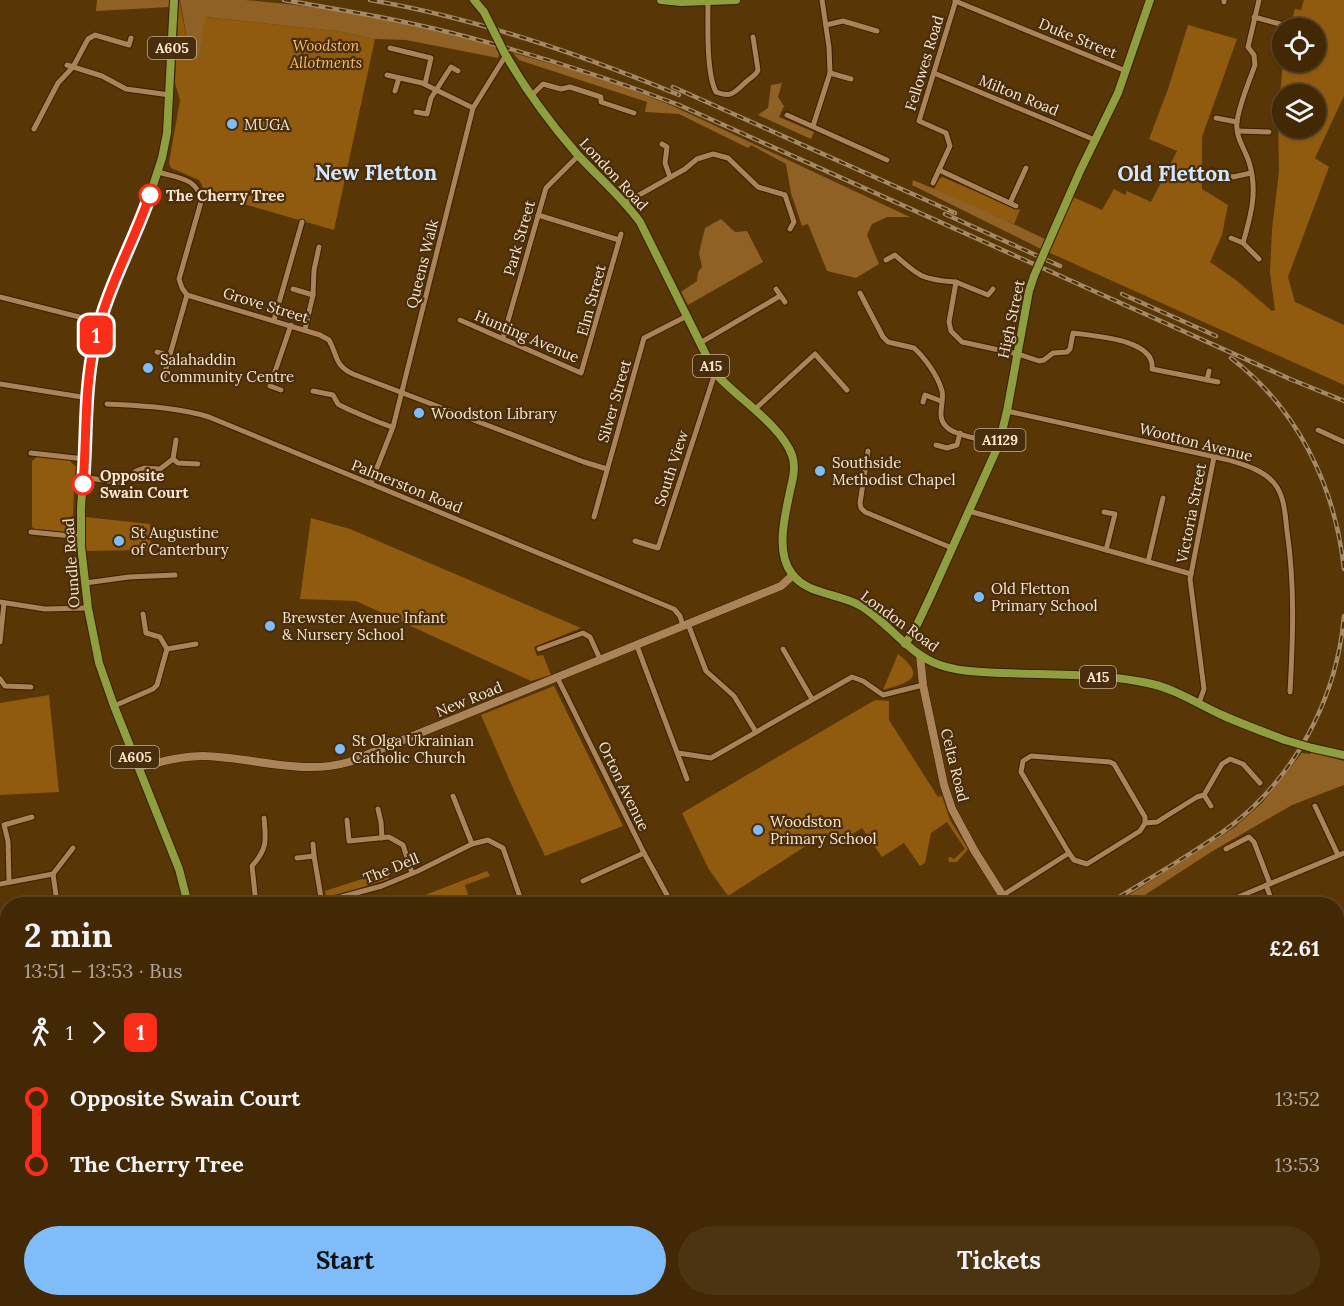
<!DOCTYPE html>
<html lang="en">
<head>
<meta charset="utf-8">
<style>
	body { margin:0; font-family:Lora,serif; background:#4c3413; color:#f1f3f6; height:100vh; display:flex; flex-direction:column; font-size:22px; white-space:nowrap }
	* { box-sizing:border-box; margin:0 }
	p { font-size:20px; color:#aea69a }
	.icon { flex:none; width:33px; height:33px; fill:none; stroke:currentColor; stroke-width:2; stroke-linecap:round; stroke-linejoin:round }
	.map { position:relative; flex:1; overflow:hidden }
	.panel { position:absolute; left:0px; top:897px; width:1344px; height:410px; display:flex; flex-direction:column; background:#422804; border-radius:24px 24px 0 0; box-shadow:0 2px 4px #0004,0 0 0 2px #5a4426 }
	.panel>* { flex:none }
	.badge { padding:0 12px; border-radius:9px; font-size:21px; line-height:39px }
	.buttons { position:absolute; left:1272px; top:18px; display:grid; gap:12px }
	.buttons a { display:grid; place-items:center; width:54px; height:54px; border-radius:50%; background:#422804; box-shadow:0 2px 4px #0004,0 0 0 2px #5a4426; font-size:30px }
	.map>.badge { position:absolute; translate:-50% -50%; box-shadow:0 0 0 3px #fff }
	.legs { display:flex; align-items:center; gap:9px; height:66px; padding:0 24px; font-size:20px }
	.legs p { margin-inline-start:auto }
	.overview { display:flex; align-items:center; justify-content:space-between; height:102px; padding:0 24px }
	h1 { font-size:33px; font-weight:800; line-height:45px }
	.cta { display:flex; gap:12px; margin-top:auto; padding:12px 24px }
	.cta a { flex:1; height:69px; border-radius:36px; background:#7fbdfa; color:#111; font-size:24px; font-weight:800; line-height:69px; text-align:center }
	.cta a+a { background:#4c3413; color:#f1f3f6 }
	ul { padding:0 24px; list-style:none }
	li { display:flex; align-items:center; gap:21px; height:66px; font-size:22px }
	li i { display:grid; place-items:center; width:9px; height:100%; margin:0 8px; background:currentColor }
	li i::after { content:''; width:15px; height:15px; margin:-8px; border:4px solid; border-radius:50%; background:#422804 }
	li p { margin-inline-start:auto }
	li:first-child i { background:linear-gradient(#0000 50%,currentColor 0) }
	li:last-child i { background:linear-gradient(currentColor 50%,#0000 0) }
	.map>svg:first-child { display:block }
	.green { fill:#905b0f; fill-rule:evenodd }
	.forest { fill:#906125 }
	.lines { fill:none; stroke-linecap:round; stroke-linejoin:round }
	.street-casing { stroke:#381f00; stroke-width:7 }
	.secondary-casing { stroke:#381f00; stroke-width:9 }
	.primary-casing { stroke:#381f00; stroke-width:10 }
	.street { stroke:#aa8358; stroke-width:5 }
	.secondary { stroke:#aa8358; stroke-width:8 }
	.primary { stroke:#8f9e3f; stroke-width:8 }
	.rail-casing { stroke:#a58965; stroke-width:4.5 }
	.rail { stroke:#482e0c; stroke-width:2; stroke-dasharray:7; stroke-linecap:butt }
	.primary-bridge-casing { stroke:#381f00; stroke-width:10; stroke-linecap:butt }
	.primary-bridge { stroke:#8f9e3f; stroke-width:8 }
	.line-1-casing { stroke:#fff; stroke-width:14 }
	.line-1 { stroke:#f92e18; stroke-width:9 }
	.poi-dot { fill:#7fbdfa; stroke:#482e0c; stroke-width:2 }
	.stop-1-dot { fill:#fff; stroke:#f92e18; stroke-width:3 }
	.labels { text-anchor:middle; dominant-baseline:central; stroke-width:4.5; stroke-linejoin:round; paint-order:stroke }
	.shield { fill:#482e0c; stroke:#c4ad93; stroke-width:1.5 }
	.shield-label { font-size:14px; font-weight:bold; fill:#f9e4cd }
	.street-label { font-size:15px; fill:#f9e4cd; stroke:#482e0c }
	.park-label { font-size:15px; font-style:italic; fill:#fabb73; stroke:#482e0c }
	.poi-label { font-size:15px; fill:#f9e4cd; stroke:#482e0c; text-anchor:start }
	.stop-label { font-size:15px; font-weight:bold; fill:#f9e4cd; stroke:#482e0c; text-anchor:start }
	.district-label { font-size:21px; font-weight:bold; fill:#d1e7ff; stroke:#482e0c }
</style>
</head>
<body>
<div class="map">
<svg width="1344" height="1306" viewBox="0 0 1344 1306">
	<rect width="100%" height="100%" fill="#583606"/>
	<g class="green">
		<path d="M179,0L189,50L198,62L204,17L337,31L375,39L334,230L206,193L199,180L171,168L169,163L180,100L175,83Z"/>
		<path d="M1304,0H1344V96L1315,158L1329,167L1288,277L1295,302L1344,325V385L1048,252L1073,197L1102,210L1114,189L1125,195L1127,191L1151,202L1177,151L1149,139L1168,89L1188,25L1237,39L1202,137V189L1228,205L1222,235L1210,262L1236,280L1272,311L1275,310L1270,273L1272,229L1279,172L1278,117L1283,62H1316V28H1290L1295,9L1301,10ZM1282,94H1316V128H1282Z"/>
		<path d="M942,177L1020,210L1014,224L934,189L939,179Z"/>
		<path d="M38,456L69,460L76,467L74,480L73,527L67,533L36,530L32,527V461Z"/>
		<path d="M85,517L150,524L151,550L85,551Z"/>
		<path d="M311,518L350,529L581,628L534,647L537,656L543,655L551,675L531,681L356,601L300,599Z"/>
		<path d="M898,654C929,678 907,683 883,690Z"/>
		<path d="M554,686L623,826L545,856L516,795L481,715Z"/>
		<path d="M49,695L59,792L0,795V703Z"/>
		<path d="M875,700L889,701V720L938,797L942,796L950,820L968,849L957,862H949L948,858L951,857L954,859L965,849L947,822L931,833L925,863L920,866L904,843L882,857L862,828L835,845L826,833L728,896L708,868L682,813Z"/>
		<path d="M387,871L389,879L331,897L326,895L325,891Z"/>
		<path d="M487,871L490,876L465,885L469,898L454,904H402Z"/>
		<path d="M1344,915V1078L1337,1066V918Z"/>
	</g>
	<g class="forest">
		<path d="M97,0H170V7L96,11Z"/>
		<path d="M180,0C202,0 224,0 245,0C329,6 414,23 495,47L499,54L498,58L406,40L375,39L337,31L205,17L198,63L189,50Z"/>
		<path d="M513,53L602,78L675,107L910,217H887L872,224L867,235L879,264L856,278L827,271L808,224L802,226L791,193L786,164L751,145L748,148L679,114L645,112L647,102L519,60Z"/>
		<path d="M782,83L778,97L784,106L779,117L814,132L811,139L758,115L768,108L771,85Z"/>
		<path d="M913,180L986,211L1045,239L1041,249L912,185Z"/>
		<path d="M721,219L735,232L747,231L763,262L688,305L681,292L697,281L698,272L702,267L699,253L705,228Z"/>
		<path d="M1311,752L1344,761V785L1292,805L1211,852L1131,904H1115L1235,827L1262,803L1302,753L1310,754Z"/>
	</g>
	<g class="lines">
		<g class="street-casing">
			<g id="street">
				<path d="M708,1C708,24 706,73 716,92C733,99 736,90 747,81C752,76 756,76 758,70L753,37"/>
				<path d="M955,1L1126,71"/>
				<path d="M1224,2V0"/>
				<path d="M1254,17L1280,24"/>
				<path d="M826,25L843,21L877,31"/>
				<path d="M390,48L431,58L425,84"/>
				<path d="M67,65L102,76L126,89L170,95"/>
				<path d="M830,73L851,79"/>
				<path d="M934,73L1095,140"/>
				<path d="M387,75L422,83L473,108"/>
				<path d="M395,91L399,78"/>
				<path d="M531,96L543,84L561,89L570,87L601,97V102L634,113"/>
				<path d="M416,112L427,114L431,98L451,67L458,71"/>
				<path d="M787,115L887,160"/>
				<path d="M1216,118L1237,122"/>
				<path d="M813,126L830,73L829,47L822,0"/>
				<path d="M34,129L58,83L73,67L88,39L95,35L129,45L131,38"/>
				<path d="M1238,131L1269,132"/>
				<path d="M662,144L667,147L665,163L670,177"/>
				<path d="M939,170L1016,206"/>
				<path d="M1211,171L1233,177L1251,173"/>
				<path d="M158,172C178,178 199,178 201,202L179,279L182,288L187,295L320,335L329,340C338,356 334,365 353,374L584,462L607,469"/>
				<path d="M933,183L950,146L946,133L919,121L956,0"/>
				<path d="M625,203L685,169L697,159L713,154L728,158L758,187L785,195L794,222L790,229"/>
				<path d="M1010,203L1026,168"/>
				<path d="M538,215L619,240"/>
				<path d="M1231,238L1243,243C1251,215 1258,191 1249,162C1245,149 1235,137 1237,122C1239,105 1249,82 1255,65L1254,55L1248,47L1259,0"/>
				<path d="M1243,243L1259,259"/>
				<path d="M886,260L895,255C919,277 924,280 956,282"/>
				<path d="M293,289L313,295"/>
				<path d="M776,289L785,302"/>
				<path d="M993,289L988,295L956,282L949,322L951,331L962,342L1018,354L1039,361L1044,360L1053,353L1067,352L1070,349L1073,333C1094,336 1156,339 1152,369L1218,382"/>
				<path d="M860,293L883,337L888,342L914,348C925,358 938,376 942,391C945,404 934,418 949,429C960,437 986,440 999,444"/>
				<path d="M0,297L99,322"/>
				<path d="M274,320L302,222"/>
				<path d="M460,320L581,373L621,234"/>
				<path d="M305,329L313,295L314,270L319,247"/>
				<path d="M503,338L546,188L578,156"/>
				<path d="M700,343L780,296"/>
				<path d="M157,352L170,356"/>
				<path d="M163,379L187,295"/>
				<path d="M1207,380L1209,371"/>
				<path d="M0,384L88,398"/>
				<path d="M281,390L270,386L291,325"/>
				<path d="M313,391L333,395C334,397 337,402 338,404C342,407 386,426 393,427"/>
				<path d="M923,402L925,395L941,401"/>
				<path d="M107,404C141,406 176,407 209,417L674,609L680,616L683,626"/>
				<path d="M754,410L815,354L847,390"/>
				<path d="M1007,411L1229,460C1245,465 1263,470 1274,483C1285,496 1285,515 1287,531C1295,585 1293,638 1290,692"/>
				<path d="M1318,430L1344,442"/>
				<path d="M936,445L947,448L957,445L960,433"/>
				<path d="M868,451L860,503L861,508L865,512L952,548"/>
				<path d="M31,453L85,459"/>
				<path d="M173,459L178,463L198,464"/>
				<path d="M83,477L121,483L136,471L144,468L160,469L173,459L176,440"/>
				<path d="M371,483L393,427L473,108L506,55"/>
				<path d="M969,511L1191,574"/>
				<path d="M1104,512L1115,514L1106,550"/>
				<path d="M594,517L644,338L687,316"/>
				<path d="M31,532L81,537"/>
				<path d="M635,541L658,548L715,373"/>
				<path d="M1148,562L1163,498"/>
				<path d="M85,583L129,577L175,575"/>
				<path d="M0,602L45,609L88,608"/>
				<path d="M143,614L146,633L160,637L167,649"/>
				<path d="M688,624L706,671L734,696L756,732"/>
				<path d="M0,642L4,603"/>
				<path d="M637,646L687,779"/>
				<path d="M539,649L583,633L590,637L600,659"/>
				<path d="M783,649L812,699"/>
				<path d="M557,677L644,853L672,904"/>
				<path d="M0,679L5,686L31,687"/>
				<path d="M1199,703L1204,689L1190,579L1214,457"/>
				<path d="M114,706L153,689L157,685L167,649L196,644"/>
				<path d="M678,753L711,758L852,677L863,681L883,695L923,685"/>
				<path d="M1204,795L1211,806"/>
				<path d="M453,796L472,844"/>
				<path d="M1315,806L1338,855"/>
				<path d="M378,809L381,822L382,838"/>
				<path d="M347,820L349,841L389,837L403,845L412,873"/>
				<path d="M1145,823V817L1114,764L1110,762L1031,756L1023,761L1021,772L1069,853L1074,860L1087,864L1140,831L1145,823L1157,822L1197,797L1204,795L1222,764L1230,759L1243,764L1260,783"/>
				<path d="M313,844L314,856"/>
				<path d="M1226,849L1249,837L1254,842L1270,884"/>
				<path d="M297,858L314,856L322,903"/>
				<path d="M53,874L56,895"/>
				<path d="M9,881L8,841L4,825L32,817"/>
				<path d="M583,881L644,853"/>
				<path d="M0,884L53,874L73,848"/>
				<path d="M1266,885L1273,904"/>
				<path d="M256,904L252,866C268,848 266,840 264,818"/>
				<path d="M315,904L382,886L418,871L472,844L488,840L503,848L521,900L510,904"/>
				<path d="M657,904L668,898"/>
				<path d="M989,904L1069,853"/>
				<path d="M1226,904L1238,897L1344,853"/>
				<path d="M1336,917L1344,914"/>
				<path d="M0,947H8"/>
				<path d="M1,1032L5,1060"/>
				<path d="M0,1129H8"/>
				<path d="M0,1204L8,1200"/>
				<path d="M0,1270L9,1306"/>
				<path d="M316,1299L333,1306"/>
				<path d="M660,1299L663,1306"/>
				<path d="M369,1306L372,1299"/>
				<path d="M431,1306L434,1299"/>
			</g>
		</g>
		<g class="secondary-casing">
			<g id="secondary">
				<path d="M920,655L923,685L944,785L952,809L974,850L1008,904"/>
				<path d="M139,767C160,762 182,756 203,756C252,757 301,776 349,762L781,586L793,575"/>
				<path d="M924,1299L927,1306"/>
			</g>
		</g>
		<g class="primary-casing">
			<g id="primary">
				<path d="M174,0L167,133L162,158L146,207L105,306L94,343L88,398L81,508V546L88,608L99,663L114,706L179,869L188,904"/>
				<path d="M474,0L484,12"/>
				<path d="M661,0L681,2L736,0"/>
				<path d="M504,52C525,89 549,122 577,154C598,177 622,197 640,222L715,373C737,398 781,425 792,455C796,467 793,479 790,491C785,516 775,552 792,574C808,595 839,593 861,606C889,623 908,654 940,665C960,672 982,672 1003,673C1049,675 1107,673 1152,684C1177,690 1198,704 1222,715C1242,724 1264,732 1285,740"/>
				<path d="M1054,230L1080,171L1118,93L1150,0"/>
				<path d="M905,644L915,629L932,593L999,444L1007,411L1029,291L1034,276"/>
				<path d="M1312,748L1344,755"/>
				<path d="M213,1306V1299"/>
			</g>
		</g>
		<use href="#street" class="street"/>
		<use href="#secondary" class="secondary"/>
		<use href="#primary" class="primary"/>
		<g class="rail-casing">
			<g id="rail">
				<path d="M284,0C347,11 410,21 471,38C542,57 611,79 679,105L1290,379L1344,401"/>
				<path d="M370,0C476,18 580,54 679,95"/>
				<path d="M673,87L955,213"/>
				<path d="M945,214L1060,266"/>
				<path d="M1122,294L1216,336"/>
				<path d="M1231,358C1298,409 1335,486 1344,569"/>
				<path d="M1108,904C1148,879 1190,856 1228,828C1295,778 1337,698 1344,616"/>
				<path d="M473,1306L484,1299"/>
			</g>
		</g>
		<use href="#rail" class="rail"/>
		<g class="primary-bridge-casing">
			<g id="primary-bridge">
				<path d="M484,12L504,52"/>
				<path d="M1034,276L1054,230"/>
				<path d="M1285,740L1312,748"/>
			</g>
		</g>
		<use href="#primary-bridge" class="primary-bridge"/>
	</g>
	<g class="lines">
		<g class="line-1-casing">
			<path id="line-1" d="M83,484C87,437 84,388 95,341C106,290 133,244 150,195"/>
		</g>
		<use href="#line-1" class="line-1"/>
	</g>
	<g class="poi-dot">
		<circle cx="232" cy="124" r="6"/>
		<circle cx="148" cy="368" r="6"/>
		<circle cx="419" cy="413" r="6"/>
		<circle cx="820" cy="471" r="6"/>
		<circle cx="119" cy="541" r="6"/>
		<circle cx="979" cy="597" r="6"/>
		<circle cx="270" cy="626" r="6"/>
		<circle cx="340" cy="749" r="6"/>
		<circle cx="758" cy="830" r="6"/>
	</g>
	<g class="stop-1-dot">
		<circle cx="150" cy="195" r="10"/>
		<circle cx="83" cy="484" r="10"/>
	</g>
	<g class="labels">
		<g class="shield">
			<rect x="148" y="37" width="48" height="22" rx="4.5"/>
			<rect x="693" y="355" width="36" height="22" rx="4.5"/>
			<rect x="974.5" y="429" width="51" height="22" rx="4.5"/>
			<rect x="1080" y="666" width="36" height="22" rx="4.5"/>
			<rect x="111" y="746" width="48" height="22" rx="4.5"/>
		</g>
		<g class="shield-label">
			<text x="172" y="48">A605</text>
			<text x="711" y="366">A15</text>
			<text x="1000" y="440">A1129</text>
			<text x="1098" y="677">A15</text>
			<text x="135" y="757">A605</text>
		</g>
		<g class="street-label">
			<text transform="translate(1078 38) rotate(22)">Duke Street</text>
			<text transform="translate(924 63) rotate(-73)">Fellowes Road</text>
			<text transform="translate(1019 95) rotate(22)">Milton Road</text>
			<text transform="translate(614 174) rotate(47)">London Road</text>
			<text transform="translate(519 238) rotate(-74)">Park Street</text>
			<text transform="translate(422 264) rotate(-76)">Queens Walk</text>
			<text transform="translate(591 300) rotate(-75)">Elm Street</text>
			<text transform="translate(266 305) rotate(17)">Grove Street</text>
			<text transform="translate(1011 319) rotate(-78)">High Street</text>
			<text transform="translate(527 336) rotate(23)">Hunting Avenue</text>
			<text transform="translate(614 401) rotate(-74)">Silver Street</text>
			<text transform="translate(1196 442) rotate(14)">Wootton Avenue</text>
			<text transform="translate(671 468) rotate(-72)">South View</text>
			<text transform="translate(407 486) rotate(22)">Palmerston Road</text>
			<text transform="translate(1191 513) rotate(-79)">Victoria Street</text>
			<text transform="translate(71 563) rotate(-94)">Oundle Road</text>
			<text transform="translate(900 621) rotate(36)">London Road</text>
			<text transform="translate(469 699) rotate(-22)">New Road</text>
			<text transform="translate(955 765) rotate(76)">Celta Road</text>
			<text transform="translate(624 786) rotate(64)">Orton Avenue</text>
			<text transform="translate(391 868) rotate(-22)">The Dell</text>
		</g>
		<g class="park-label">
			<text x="326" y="45">Woodston<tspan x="326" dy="17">Allotments</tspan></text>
		</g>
		<g class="poi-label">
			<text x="244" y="124">MUGA</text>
			<text x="160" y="359">Salahaddin<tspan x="160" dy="17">Community Centre</tspan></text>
			<text x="431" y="413">Woodston Library</text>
			<text x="832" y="462">Southside<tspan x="832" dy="17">Methodist Chapel</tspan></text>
			<text x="131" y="532">St Augustine<tspan x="131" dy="17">of Canterbury</tspan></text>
			<text x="991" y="588">Old Fletton<tspan x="991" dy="17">Primary School</tspan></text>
			<text x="282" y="617">Brewster Avenue Infant<tspan x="282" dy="17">&amp; Nursery School</tspan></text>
			<text x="352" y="740">St Olga Ukrainian<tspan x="352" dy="17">Catholic Church</tspan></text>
			<text x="770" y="821">Woodston<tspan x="770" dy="17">Primary School</tspan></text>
		</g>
		<g class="stop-label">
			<text x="166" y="195">The Cherry Tree</text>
			<text x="100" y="475">Opposite<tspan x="100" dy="17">Swain Court</tspan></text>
		</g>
		<g class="district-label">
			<text x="376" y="172">New Fletton</text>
			<text x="1174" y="173">Old Fletton</text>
		</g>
	</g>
</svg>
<div class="buttons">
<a><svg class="icon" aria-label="locate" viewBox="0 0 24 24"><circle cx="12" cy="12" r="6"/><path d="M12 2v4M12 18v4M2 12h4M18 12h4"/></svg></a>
<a><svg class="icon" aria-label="layers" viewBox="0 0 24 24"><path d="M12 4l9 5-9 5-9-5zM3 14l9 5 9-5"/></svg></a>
</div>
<b class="badge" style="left:96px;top:335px;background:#f92e18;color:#fff">1</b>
<section class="panel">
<div class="overview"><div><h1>2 min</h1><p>13:51 – 13:53 · Bus</p></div><b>£2.61</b></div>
<div class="legs"><svg class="icon" aria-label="walk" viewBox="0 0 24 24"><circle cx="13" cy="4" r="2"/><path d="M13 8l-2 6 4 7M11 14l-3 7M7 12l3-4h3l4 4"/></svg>1<svg class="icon" aria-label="forward" viewBox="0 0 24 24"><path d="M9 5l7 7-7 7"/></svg><b class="badge" style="background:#f92e18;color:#fff">1</b></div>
<ul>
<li><i style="color:#f92e18"></i><b>Opposite Swain Court</b><p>13:52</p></li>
<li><i style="color:#f92e18"></i><b>The Cherry Tree</b><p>13:53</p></li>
</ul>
<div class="cta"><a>Start</a><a>Tickets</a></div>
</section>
</div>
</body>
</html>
